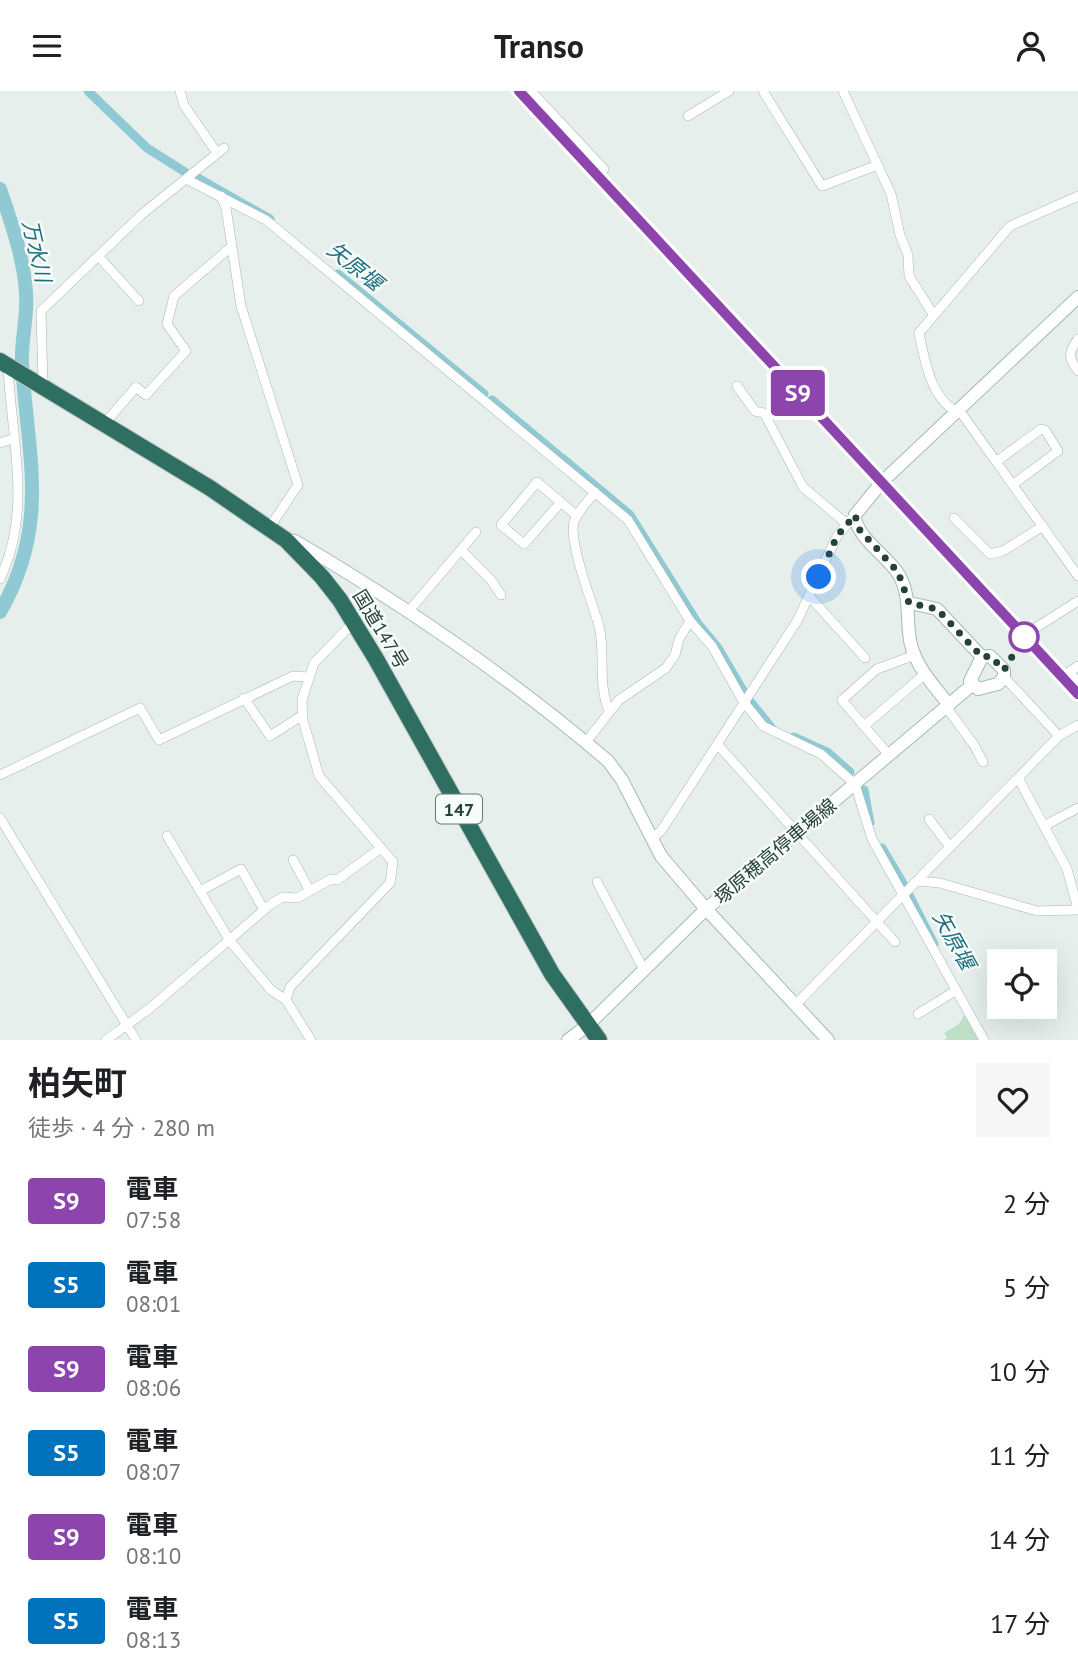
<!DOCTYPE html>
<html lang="ja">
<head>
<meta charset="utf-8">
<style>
	body { margin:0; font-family:"PT Sans","Noto Sans JP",sans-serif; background:#f6f6f6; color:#202124; height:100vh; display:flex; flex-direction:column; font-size:26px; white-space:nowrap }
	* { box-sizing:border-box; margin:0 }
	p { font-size:23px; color:#757577 }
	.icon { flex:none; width:38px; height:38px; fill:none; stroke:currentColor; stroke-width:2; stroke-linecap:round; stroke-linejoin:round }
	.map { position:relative; height:949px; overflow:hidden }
	.drawer { display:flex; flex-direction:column; background:#fff; flex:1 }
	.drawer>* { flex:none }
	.badge { padding:0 14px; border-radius:5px; font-size:24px; line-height:46px }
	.fabs { position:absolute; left:987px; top:858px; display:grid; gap:14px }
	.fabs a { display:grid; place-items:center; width:70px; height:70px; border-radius:0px; background:#fff; box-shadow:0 7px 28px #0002; font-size:35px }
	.you { position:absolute; width:35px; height:35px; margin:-18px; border:5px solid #fff; border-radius:50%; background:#1a73e8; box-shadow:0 0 0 10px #1a73e833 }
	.map>.badge { position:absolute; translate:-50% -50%; box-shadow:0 0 0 4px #fff }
	.round { display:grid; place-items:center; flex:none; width:74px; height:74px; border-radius:0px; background:#f6f6f6 }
	.summary { display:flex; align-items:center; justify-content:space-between; height:119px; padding:0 28px }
	h1 { font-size:33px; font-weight:700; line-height:52px }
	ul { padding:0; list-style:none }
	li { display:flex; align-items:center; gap:21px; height:84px; padding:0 28px }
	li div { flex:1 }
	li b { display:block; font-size:26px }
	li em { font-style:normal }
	li .badge { min-width:77px; font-weight:700; text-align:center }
	header { display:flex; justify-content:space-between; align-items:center; height:91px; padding:0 28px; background:#fff; font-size:32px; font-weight:700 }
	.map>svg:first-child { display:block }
	.green { fill:#bfe0c8 }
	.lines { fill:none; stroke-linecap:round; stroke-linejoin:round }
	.canal { stroke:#8ec9d4; stroke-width:9 }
	.river { stroke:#8ec9d4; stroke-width:14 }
	.street-casing { stroke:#a8b8b2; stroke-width:10 }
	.secondary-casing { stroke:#a4bbb3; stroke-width:14 }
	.highway-casing { stroke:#c2cac8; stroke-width:18 }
	.street { stroke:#fff; stroke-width:9 }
	.secondary { stroke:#fff; stroke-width:12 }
	.highway { stroke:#2f6f62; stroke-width:16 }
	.rail { stroke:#5f7d75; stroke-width:2.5; stroke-dasharray:14 7; stroke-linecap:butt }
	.line-casing { stroke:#fff; stroke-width:16 }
	.line { stroke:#8e44ad; stroke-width:10 }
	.walk { stroke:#24423a; stroke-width:7; stroke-dasharray:0 12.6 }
	.stop-dot { fill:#fff; stroke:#8e44ad; stroke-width:3.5 }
	.labels { text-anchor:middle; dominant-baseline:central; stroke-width:5; stroke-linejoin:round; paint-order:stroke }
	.shield { fill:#f7fbf9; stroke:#637a73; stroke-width:2 }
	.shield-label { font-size:18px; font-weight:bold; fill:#24423a }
	.street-label { font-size:19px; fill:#24423a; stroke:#f7fbf9 }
	.water-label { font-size:21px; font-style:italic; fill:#1c6f80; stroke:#f7fbf9 }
</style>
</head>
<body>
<header><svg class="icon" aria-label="menu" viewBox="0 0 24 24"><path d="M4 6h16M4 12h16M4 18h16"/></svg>Transo<svg class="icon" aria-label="person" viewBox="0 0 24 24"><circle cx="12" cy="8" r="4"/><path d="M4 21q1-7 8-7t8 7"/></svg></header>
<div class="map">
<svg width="1078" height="949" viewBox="0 0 1078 949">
	<rect width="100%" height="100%" fill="#e6efeb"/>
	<path class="green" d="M964,924L980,949H944L947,947L944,942L959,933Z"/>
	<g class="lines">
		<g class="canal">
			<path d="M88,0L147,57L185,81"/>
			<path d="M196,86L270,128"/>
			<path d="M338,183L484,303"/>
			<path d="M492,309L558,364"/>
			<path d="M562,367L630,424L698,533L718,557L745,603"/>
			<path d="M748,608L771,636"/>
			<path d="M794,646L827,661L850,681"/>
			<path d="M864,699L870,732"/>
			<path d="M882,757L905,796"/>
			<path d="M908,802L934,853"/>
		</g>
		<path class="river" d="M0,98C11,131 24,167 26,202C28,225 21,248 22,271C27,364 51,432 0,521"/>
		<g class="street-casing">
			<g id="street">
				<path d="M180,0L184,14L217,62"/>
				<path d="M531,0L604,78"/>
				<path d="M763,0L822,95L878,74"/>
				<path d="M843,0L891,103L900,144L908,164L909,185L933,223"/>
				<path d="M688,25L729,0"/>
				<path d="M186,88L266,129L628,429L690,530L712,555L743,610L763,635L821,663L855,693L872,748L984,949"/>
				<path d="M221,105L226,117L241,215L298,394L269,437"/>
				<path d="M1078,105L1010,135L919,242C925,270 931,312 962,323L1078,485"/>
				<path d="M99,166L139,210"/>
				<path d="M1078,248C1068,262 1068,266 1078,280"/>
				<path d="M43,294L41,220L141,124L224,57"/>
				<path d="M737,295L755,320L764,322L803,396L847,433"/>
				<path d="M105,332L136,296L146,304L186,260L167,233L174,205L231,156"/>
				<path d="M0,352L15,347"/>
				<path d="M997,370L1041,338L1045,339L1058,360L1014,393"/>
				<path d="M595,401C589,409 577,421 574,431C568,451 593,513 599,535C606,564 597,590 609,620"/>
				<path d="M561,411L524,453L501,434L537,391L577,425"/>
				<path d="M954,427L990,463L1003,460L1043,435"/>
				<path d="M461,459L491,489L501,504"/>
				<path d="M0,488C33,419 11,347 8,275"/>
				<path d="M810,506L865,567"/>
				<path d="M408,521L476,441"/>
				<path d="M1034,538L1078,510"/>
				<path d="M1078,575L1069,581L1078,591"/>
				<path d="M1004,586L1059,645"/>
				<path d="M244,607L270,645L303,624"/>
				<path d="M946,616L974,654L983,671"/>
				<path d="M864,635L842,609L877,578L915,564"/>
				<path d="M586,651L619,609L666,577L675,564L679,548L690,530"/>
				<path d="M718,654L895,851"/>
				<path d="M889,664L864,635L925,583"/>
				<path d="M0,684L140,617L159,649L293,585L308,586"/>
				<path d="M1018,687L1067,778L1078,818"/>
				<path d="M0,727L136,949"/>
				<path d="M929,728L950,756"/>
				<path d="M1044,735L1078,717"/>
				<path d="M167,745L230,850L271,899L286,909L311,949"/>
				<path d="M651,748L661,740L797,530L837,445L855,424"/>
				<path d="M293,769L310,800"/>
				<path d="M917,790L940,792L1037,820L1078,819"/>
				<path d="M597,791L644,879"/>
				<path d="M200,800L241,778L264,819"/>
				<path d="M286,909L290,896L390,792L393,771L319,685L303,629L302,609L314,572L354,531"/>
				<path d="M796,913L1059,645L1078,634"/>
				<path d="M918,923L955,900"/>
				<path d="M106,949L149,918L271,813L283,806L297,807L331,788L337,789L381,757"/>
			</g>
		</g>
		<g class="secondary-casing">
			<g id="secondary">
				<path d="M287,449L295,450C404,514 512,588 608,670L622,689L661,765L706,818L587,935L568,949"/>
				<path d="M910,512L937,518L982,566"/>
				<path d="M990,565L1004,579V586L998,593L978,598L970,590L982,566Z"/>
				<path d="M949,614C935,596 917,577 911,554C905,529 912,507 899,484C888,465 855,446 855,424L882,391L1078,206"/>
				<path d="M828,949L706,818L972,594"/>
			</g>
		</g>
		<g class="highway-casing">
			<path id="highway" d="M0,270L210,397L286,449L322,486L340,509L376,568L552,883L599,949"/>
		</g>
		<use href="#street" class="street"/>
		<use href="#secondary" class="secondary"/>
		<use href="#highway" class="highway"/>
		<path class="rail" d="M519,0L1078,603"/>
	</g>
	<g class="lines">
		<g class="line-casing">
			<path id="line" d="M519,0L1078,603"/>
		</g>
		<use href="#line" class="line"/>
		<path class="walk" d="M819,486L837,445L855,424L859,438L898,481L909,512L937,518L982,566L990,565L1004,579L1024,546"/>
	</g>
	<circle class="stop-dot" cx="1024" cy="546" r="14"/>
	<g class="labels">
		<rect class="shield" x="436" y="703.5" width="46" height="29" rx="5"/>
		<g class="shield-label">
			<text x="459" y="718">147</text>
		</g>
		<g class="street-label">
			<text transform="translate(381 538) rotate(59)">国道147号</text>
			<text transform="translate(775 760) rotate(-40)">塚原穂高停車場線</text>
		</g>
		<g class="water-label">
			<text transform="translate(37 160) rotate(77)">万水川</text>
			<text transform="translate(355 175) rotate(39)">矢原堰</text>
			<text transform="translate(954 849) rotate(61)">矢原堰</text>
		</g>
	</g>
</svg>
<div class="fabs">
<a><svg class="icon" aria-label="locate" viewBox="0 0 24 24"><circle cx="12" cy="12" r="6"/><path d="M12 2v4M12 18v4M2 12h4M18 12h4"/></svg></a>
</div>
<div class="you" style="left:819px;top:486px"></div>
<b class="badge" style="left:798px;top:302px;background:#8e44ad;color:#fff">S9</b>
</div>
<section class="drawer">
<div class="summary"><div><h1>柏矢町</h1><p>徒歩 · 4 分 · 280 m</p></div><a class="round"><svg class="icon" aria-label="heart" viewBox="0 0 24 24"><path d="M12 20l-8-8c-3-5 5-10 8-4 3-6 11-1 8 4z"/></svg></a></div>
<ul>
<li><span class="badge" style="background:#8e44ad;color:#fff">S9</span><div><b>電車</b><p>07:58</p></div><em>2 分</em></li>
<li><span class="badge" style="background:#0072bc;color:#fff">S5</span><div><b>電車</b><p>08:01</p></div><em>5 分</em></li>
<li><span class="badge" style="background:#8e44ad;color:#fff">S9</span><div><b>電車</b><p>08:06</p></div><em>10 分</em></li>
<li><span class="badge" style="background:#0072bc;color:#fff">S5</span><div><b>電車</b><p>08:07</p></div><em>11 分</em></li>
<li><span class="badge" style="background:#8e44ad;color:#fff">S9</span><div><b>電車</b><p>08:10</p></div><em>14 分</em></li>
<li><span class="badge" style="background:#0072bc;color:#fff">S5</span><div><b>電車</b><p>08:13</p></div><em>17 分</em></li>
</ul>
</section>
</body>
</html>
